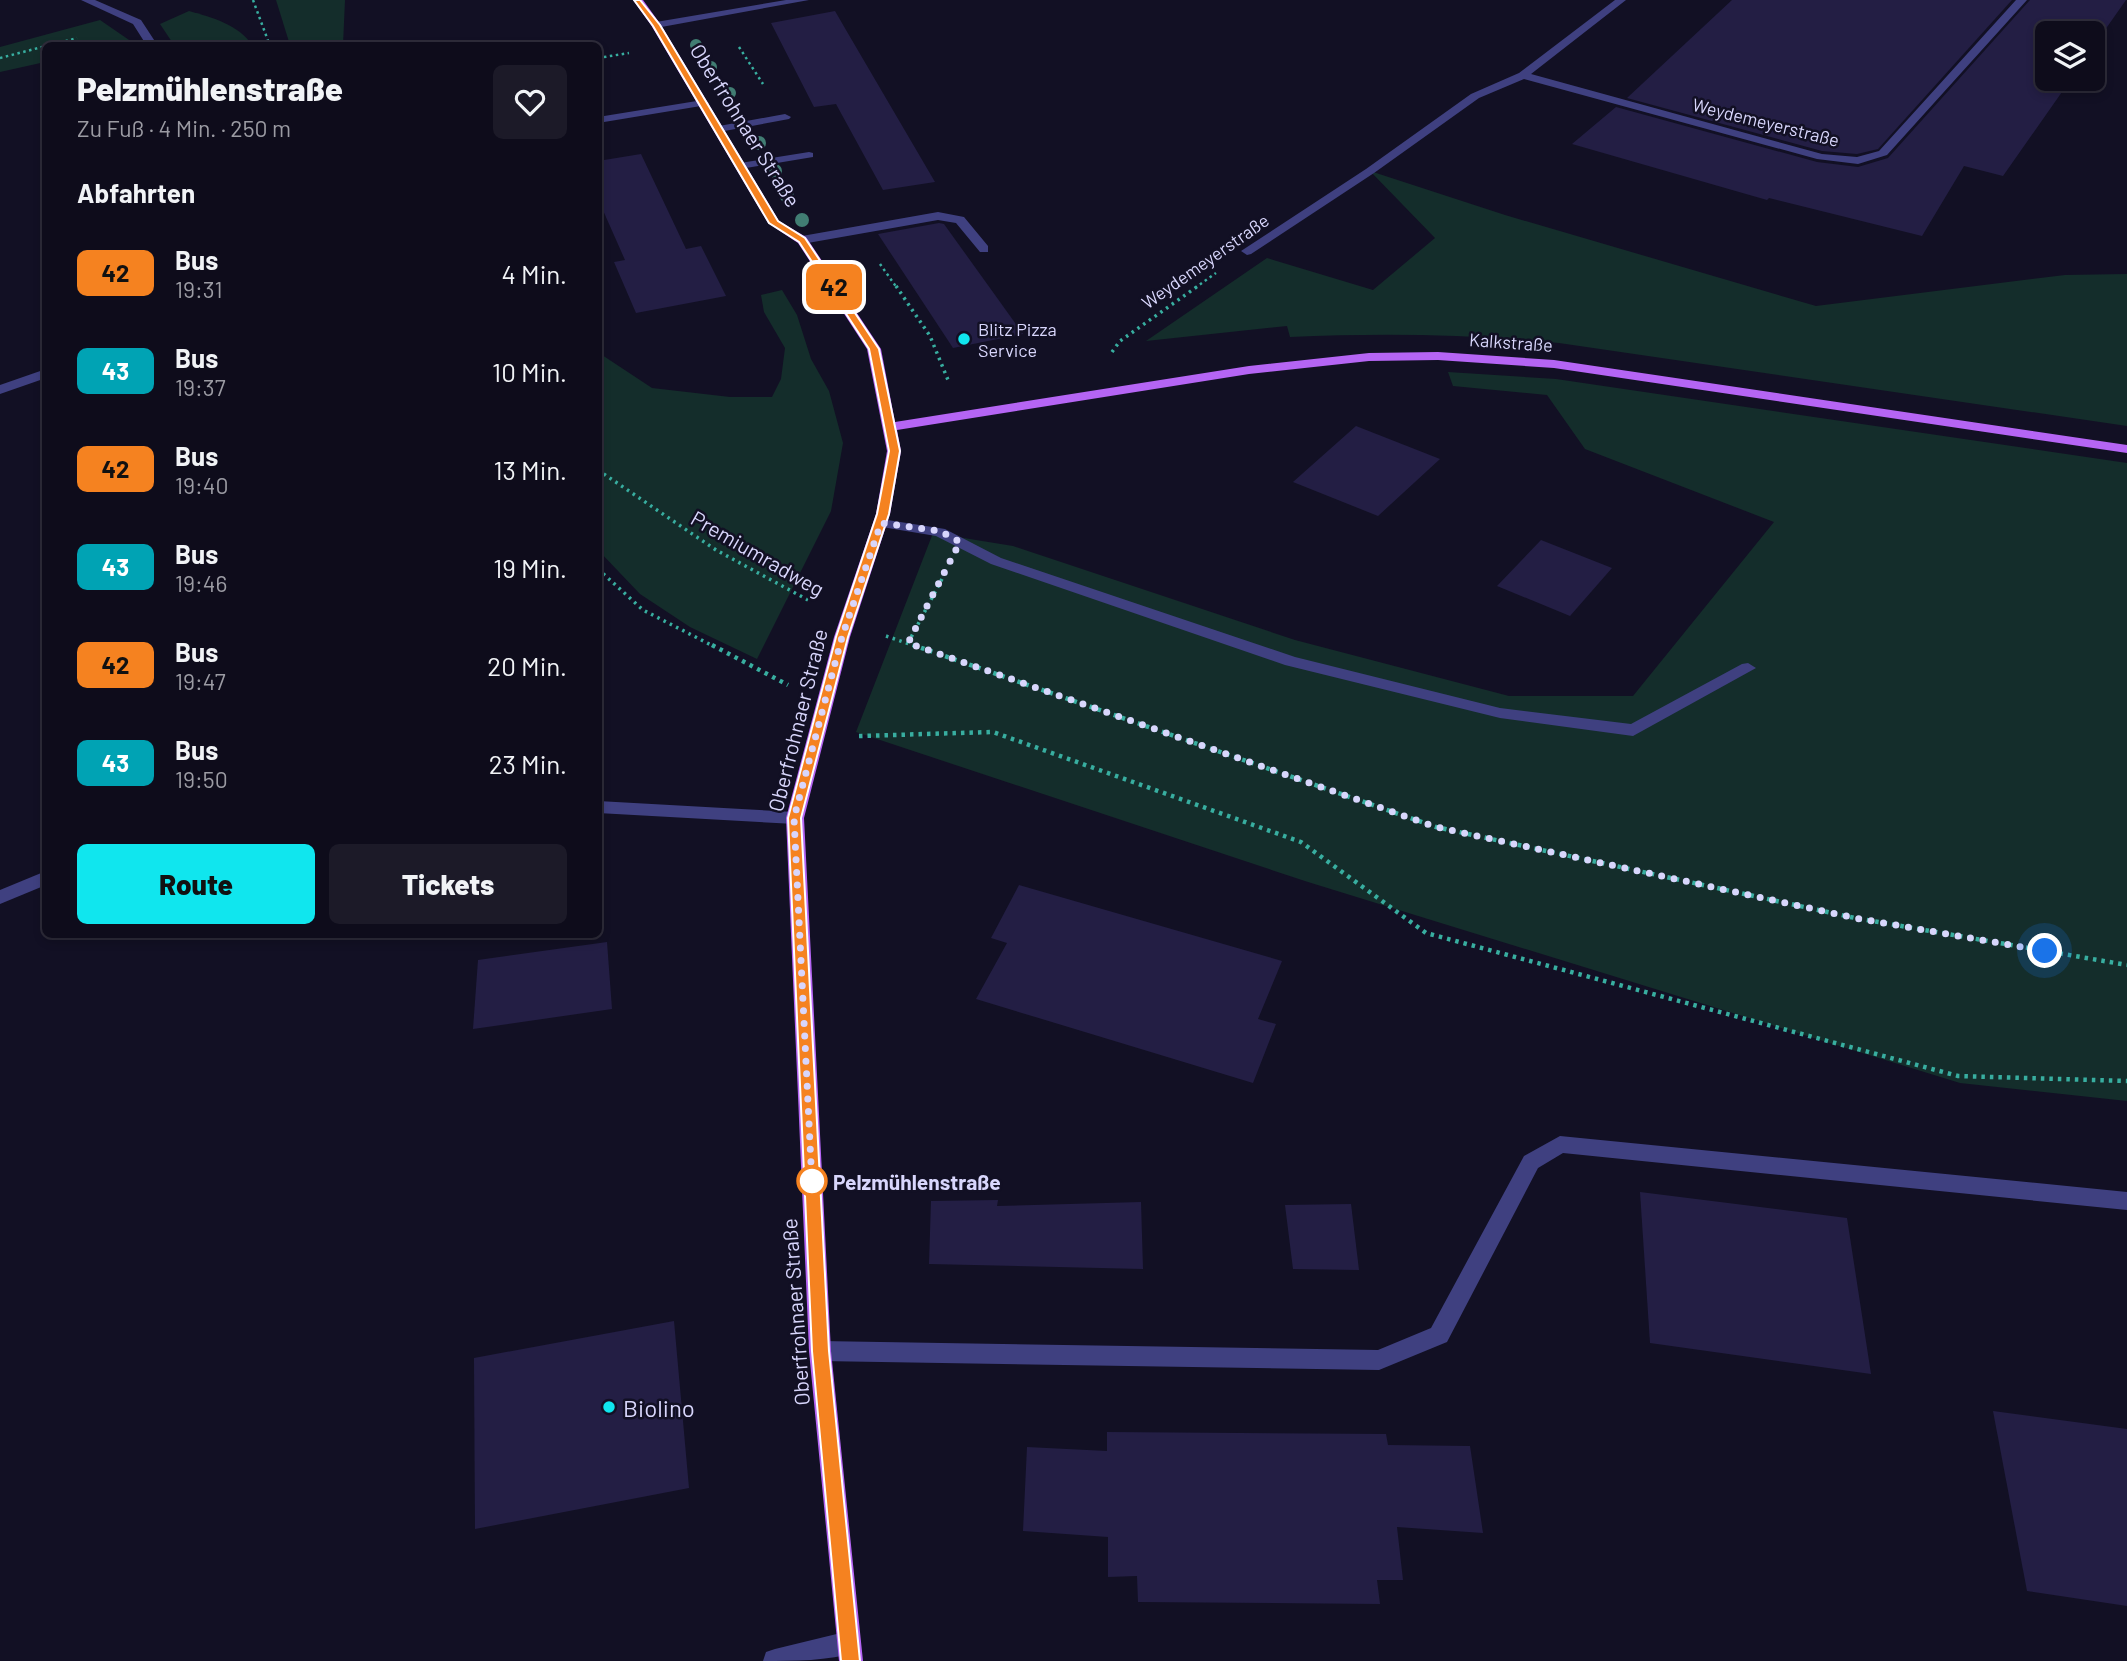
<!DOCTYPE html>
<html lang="de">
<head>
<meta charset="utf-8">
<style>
	body { margin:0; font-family:Barlow,sans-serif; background:#1c1a28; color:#f1f3f6; height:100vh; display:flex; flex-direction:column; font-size:26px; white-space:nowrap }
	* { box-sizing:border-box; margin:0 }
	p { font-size:23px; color:#9b9ba3 }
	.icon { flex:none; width:38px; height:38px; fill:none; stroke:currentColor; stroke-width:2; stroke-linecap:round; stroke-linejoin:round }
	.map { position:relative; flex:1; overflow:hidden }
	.panel { position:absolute; left:42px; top:42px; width:560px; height:896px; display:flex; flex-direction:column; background:#0e0c1b; border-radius:10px; box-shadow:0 4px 10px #0003,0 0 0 2px #2e2c3a }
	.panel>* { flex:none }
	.badge { padding:0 14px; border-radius:10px; font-size:24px; line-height:46px }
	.fabs { position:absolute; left:2035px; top:21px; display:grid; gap:14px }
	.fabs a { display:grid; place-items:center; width:70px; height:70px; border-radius:10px; background:#0e0c1b; box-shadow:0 4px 10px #0003,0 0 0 2px #2e2c3a; font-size:35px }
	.you { position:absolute; width:35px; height:35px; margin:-18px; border:5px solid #fff; border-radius:50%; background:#1a73e8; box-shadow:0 0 0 10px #1a73e833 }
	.map>.badge { position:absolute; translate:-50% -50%; box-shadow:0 0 0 4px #fff }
	h2 { padding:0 35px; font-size:26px; line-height:63px }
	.round { display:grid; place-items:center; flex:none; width:74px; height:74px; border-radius:10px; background:#1c1a28 }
	.overview { display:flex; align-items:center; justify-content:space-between; height:119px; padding:0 35px }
	h1 { font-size:33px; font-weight:800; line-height:52px }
	.action { display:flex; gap:14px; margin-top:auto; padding:14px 35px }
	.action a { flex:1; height:80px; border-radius:10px; background:#10e6ee; color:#111; font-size:28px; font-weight:800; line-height:80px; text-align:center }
	.action a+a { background:#1c1a28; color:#f1f3f6 }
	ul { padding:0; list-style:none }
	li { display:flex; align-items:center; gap:21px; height:98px; padding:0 35px }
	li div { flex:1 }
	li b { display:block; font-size:26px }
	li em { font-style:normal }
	li .badge { min-width:77px; font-weight:700; text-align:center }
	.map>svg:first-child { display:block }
	.green { fill:#142d2b }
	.building { fill:#231e44 }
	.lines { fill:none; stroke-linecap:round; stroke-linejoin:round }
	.path-far2 { stroke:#38aea0; stroke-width:2.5; stroke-dasharray:2.5 3.5; stroke-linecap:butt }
	.path-far1 { stroke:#38aea0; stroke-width:3.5; stroke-dasharray:2.5 4.5; stroke-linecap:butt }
	.path { stroke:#38aea0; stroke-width:4.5; stroke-dasharray:3.5 5; stroke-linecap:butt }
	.minor { fill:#3f4080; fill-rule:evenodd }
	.major { fill:#b565f4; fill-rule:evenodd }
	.tree { fill:#417d73 }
	.line { fill:#f58220; stroke:#fff; stroke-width:2 }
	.walk { stroke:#d8d6fc; stroke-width:7; stroke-dasharray:0 12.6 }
	.poi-dot { fill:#10e6ee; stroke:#121024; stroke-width:2.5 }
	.stop-dot { fill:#fff; stroke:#f58220; stroke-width:3.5 }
	.labels { text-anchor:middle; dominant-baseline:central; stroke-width:5; stroke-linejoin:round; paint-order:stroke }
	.far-street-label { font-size:18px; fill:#d8d6fc; stroke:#121024 }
	.far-poi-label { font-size:18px; fill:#d8d6fc; stroke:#121024; text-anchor:start }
	.street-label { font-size:21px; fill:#d8d6fc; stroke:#121024 }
	.stop-label { font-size:21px; font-weight:bold; fill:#d8d6fc; stroke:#121024; text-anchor:start }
	.near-poi-label { font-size:24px; fill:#d8d6fc; stroke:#121024; text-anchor:start }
</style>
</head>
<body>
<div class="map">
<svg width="2127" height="1661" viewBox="0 0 2127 1661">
	<rect width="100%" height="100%" fill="#121024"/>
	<g class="green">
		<path d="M276,0H345L343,45H290Z"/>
		<path d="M189,11C211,17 239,25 252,45H174L160,24Z"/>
		<path d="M100,20L132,42L116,46H46L45,62L0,72V47Z"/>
		<path d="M1370,171L1505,215L1816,306L2065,275L2127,274V426L1559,343C1468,334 1380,333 1290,337L1287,326L1146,341L1267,258L1373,290L1435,238Z"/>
		<path d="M782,290L797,315L811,359L829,391L843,443L831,511L757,659L690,627L640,594L599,551V353L652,388L730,397H772L781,379L785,348L764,312L761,295Z"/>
		<path d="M1448,372L1556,379L2127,463V1101L1960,1083L1308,882L856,732L933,533L1013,546L1295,640L1509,696H1633L1774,522L1585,449L1547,395L1453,386Z"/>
	</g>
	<g class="building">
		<path d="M1732,0H2012L1878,149L1857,154L1822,151L1627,98Z"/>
		<path d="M2030,0H2126L2093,47V33H2048V79H2071L2003,176L1964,166L1922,236L1769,198L1767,200L1572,144L1616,107L1817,162L1858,167L1888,158Z"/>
		<path d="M835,11L846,30L935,182L883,190L836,104L814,107L771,23Z"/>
		<path d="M641,154L686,249L701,246L726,296L636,313L614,262L625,260L598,199V161Z"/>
		<path d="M939,223L944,224L1023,334L953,348L878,234Z"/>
		<path d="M1356,426L1440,459L1378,516L1293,482Z"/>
		<path d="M1541,540L1612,568L1570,616L1497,586Z"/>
		<path d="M1019,885L1282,961L1258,1019L1276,1024L1253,1083L976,999L1007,943L991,938Z"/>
		<path d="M607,942L612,1009L473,1029L478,960Z"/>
		<path d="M1640,1192L1847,1218L1871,1374L1650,1343Z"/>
		<path d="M998,1200L997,1206L1141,1202L1143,1269L929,1264L931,1201Z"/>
		<path d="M1351,1204L1359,1270L1293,1269L1285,1205Z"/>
		<path d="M674,1321L689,1488L475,1529L474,1358Z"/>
		<path d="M1993,1411L2127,1429V1606L2027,1591Z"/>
		<path d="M1107,1432L1386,1434L1388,1445L1470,1446L1483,1533L1397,1527L1403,1580H1377L1380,1604L1138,1602L1137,1576L1108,1577V1537L1023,1531L1027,1447L1107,1451Z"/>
	</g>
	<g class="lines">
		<g class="path-far2">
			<path d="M253,0L270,46"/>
			<path d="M48,46L77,38"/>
			<path d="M739,47L763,84"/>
			<path d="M0,58L46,46"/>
			<path d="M598,58L629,53"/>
			<path d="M880,264L897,288"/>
			<path d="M1195,288L1216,273"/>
		</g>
		<g class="path-far1">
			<path d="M896,286L930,336L948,380"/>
			<path d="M1112,352L1120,341L1198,286"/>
			<path d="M598,470L716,550L808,600"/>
			<path d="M598,569L643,610L715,647"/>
			<path d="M886,636L918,647"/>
			<path d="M908,643L942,579"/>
		</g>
		<g class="path">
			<path d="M712,645L788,685"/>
			<path d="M913,645L1436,827L1855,918L2127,965"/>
			<path d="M859,736L993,732L1301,842L1426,933L1958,1076L2127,1081"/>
		</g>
		<g class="minor">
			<path d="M81,0H95L141,20L158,46H147L133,24Z"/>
			<path d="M786,0H809L656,28L651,25L656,22Z"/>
			<path d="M1615,0H1626L1531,74L1822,154L1857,157L1879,151L2016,0H2027L1887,155L1858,164L1817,159L1524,79L1479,98L1374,173L1251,254L1247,255L1241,251L1366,169L1471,94L1519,73Z"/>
			<path d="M703,100L709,103L707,105L598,123V117Z"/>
			<path d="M785,114L791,117L789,119L719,132L713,129L719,126Z"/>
			<path d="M809,152L813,153V157L740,169L734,166L740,163Z"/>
			<path d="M938,212L964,217L988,246V252H980L956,223L938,220L802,244L796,240L802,236Z"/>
			<path d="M46,369V378L0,394V385Z"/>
			<path d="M881,519L945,529L1001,558L1295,657L1500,708L1631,724L1742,664L1748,663L1756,668L1633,736L1500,718L1285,665L991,564L936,536L876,526L874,523Z"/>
			<path d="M598,801L795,812L804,818L795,824L598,813Z"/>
			<path d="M46,871V885L0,904V890Z"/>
			<path d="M1560,1136L2127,1192V1210L1563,1153L1538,1168L1447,1342L1379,1370L820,1361L812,1358L809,1351L812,1344L820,1341L1378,1350L1431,1328L1524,1156Z"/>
			<path d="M849,1631L858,1634L861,1643L858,1652C827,1661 795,1661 763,1661L766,1652L775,1649Z"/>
		</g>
		<path class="major" d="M633,0H643L661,25L779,221L806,237L881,349L895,422L1249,366L1369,353L1438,352L1554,360L2127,445V453L1554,368L1438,360L1369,361L1249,374L897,430L901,451L890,514L850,637L804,818L831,1351L863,1661H839L809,1351L786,818L834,637L876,514L887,451L867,349L798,243L768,223L651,25Z"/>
	</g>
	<g class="tree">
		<circle cx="696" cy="45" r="6"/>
		<circle cx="711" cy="67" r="6"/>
		<circle cx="730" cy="93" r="6"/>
		<circle cx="759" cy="143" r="7"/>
		<circle cx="775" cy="171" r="7"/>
		<circle cx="787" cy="196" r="7"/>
		<circle cx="802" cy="220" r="7"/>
	</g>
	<path class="line" d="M634,0H640L660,25L778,221L805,238L879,349L900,451L889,514L848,637L801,818L829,1351L860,1661H841L812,1351L788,818L836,637L877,514L889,451L869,349L799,242L769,223L653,26Z"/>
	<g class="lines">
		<path class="walk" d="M812,1181V1184L794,818L842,637L881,523L940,531L960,542L908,643L1436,827L1855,918L2045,951"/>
	</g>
	<g class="poi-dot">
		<circle cx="964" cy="339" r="7"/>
		<circle cx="609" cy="1407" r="7"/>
	</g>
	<circle class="stop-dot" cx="812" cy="1181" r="14"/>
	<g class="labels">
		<g class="far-street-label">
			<text transform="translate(1766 122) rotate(14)">Weydemeyerstraße</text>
			<text transform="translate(1205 261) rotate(-35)">Weydemeyerstraße</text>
			<text transform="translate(1511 342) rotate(4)">Kalkstraße</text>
		</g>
		<g class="far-poi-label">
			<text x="978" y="329">Blitz Pizza<tspan x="978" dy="21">Service</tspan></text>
		</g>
		<g class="street-label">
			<text transform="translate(746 125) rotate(58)">Oberfrohnaer Straße</text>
			<text transform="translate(758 553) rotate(30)">Premiumradweg</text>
			<text transform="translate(797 720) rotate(-76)">Oberfrohnaer Straße</text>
			<text transform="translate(795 1312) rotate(-94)">Oberfrohnaer Straße</text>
		</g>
		<g class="stop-label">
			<text x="833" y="1181">Pelzmühlenstraße</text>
		</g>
		<g class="near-poi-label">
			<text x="623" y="1407">Biolino</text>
		</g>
	</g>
</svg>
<div class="fabs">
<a><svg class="icon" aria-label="layers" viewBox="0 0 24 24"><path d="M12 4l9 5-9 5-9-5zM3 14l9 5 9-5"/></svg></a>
</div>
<div class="you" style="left:2045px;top:951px"></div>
<b class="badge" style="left:834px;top:287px;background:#f58220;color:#111">42</b>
<section class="panel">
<div class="overview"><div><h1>Pelzmühlenstraße</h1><p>Zu Fuß · 4 Min. · 250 m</p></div><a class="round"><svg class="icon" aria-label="heart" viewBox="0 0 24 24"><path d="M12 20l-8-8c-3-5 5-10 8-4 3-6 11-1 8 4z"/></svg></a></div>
<h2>Abfahrten</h2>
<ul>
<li><span class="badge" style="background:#f58220;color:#111">42</span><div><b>Bus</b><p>19:31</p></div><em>4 Min.</em></li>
<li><span class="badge" style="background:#00a3b4;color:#fff">43</span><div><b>Bus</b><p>19:37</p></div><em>10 Min.</em></li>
<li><span class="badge" style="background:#f58220;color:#111">42</span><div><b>Bus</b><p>19:40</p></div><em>13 Min.</em></li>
<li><span class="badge" style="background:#00a3b4;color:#fff">43</span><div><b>Bus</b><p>19:46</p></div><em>19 Min.</em></li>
<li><span class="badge" style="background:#f58220;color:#111">42</span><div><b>Bus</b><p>19:47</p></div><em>20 Min.</em></li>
<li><span class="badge" style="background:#00a3b4;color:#fff">43</span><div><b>Bus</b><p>19:50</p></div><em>23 Min.</em></li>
</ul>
<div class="action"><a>Route</a><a>Tickets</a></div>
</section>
</div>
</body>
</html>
